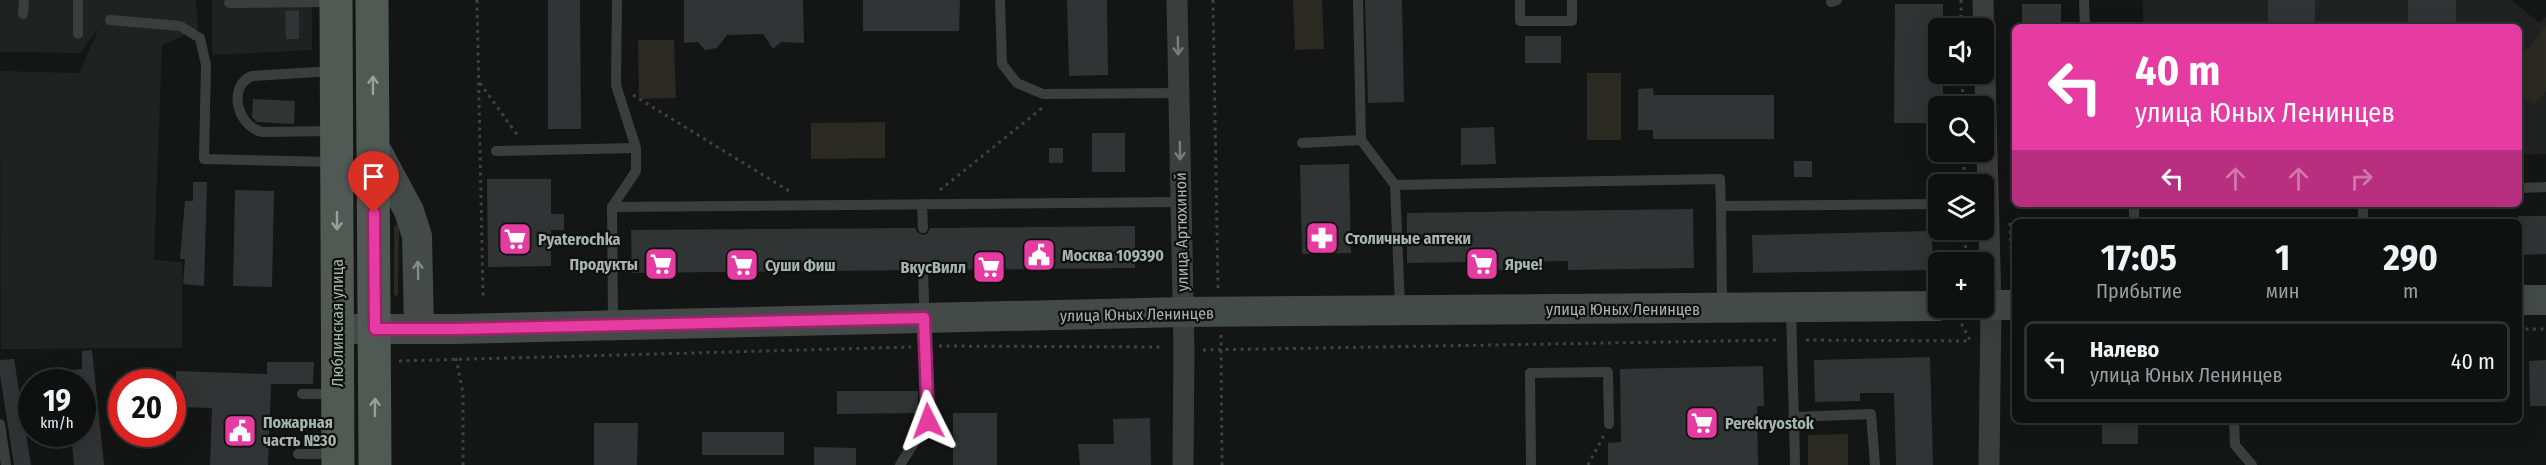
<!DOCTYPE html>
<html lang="ru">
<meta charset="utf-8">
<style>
body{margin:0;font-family:"Fira Sans Condensed",sans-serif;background:#181919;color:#f1f3f6;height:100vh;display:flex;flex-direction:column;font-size:22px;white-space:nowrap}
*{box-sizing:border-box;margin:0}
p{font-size:20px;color:#9b9d9f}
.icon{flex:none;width:33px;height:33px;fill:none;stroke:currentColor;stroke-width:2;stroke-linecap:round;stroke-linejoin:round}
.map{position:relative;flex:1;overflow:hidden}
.sheet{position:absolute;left:2012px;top:219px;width:510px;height:204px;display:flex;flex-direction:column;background:#0f1010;border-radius:9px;box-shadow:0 6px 24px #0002,0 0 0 2px #2f3030}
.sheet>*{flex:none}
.hud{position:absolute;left:2012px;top:24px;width:510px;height:183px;border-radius:9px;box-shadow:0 6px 24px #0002,0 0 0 2px #2f3030;background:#e63ba1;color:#fff;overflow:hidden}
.buttons{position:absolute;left:1928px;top:18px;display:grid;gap:12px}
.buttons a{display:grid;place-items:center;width:66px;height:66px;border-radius:9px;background:#0f1010;box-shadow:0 6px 24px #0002,0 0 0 2px #2f3030;font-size:30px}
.speed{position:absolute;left:18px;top:369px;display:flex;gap:12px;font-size:30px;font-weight:700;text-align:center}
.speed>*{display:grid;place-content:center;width:78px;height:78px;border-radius:50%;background:#0f1010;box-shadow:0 6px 24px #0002,0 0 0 2px #2f3030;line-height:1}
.speed small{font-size:15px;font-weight:400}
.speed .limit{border:9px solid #d22;background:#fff;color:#111}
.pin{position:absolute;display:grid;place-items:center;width:51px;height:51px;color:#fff;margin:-62px -26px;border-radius:50% 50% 50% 0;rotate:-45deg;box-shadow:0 0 6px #0007}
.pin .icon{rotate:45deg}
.me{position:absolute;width:66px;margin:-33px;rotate:357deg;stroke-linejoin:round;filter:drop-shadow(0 0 4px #0008)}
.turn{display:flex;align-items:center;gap:21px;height:126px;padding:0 24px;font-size:27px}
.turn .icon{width:78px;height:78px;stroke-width:2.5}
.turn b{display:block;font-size:42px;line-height:51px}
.lanes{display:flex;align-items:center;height:57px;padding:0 24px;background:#0003;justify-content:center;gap:30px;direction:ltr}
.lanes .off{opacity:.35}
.eta{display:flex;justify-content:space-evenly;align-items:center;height:102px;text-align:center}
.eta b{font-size:36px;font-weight:700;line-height:42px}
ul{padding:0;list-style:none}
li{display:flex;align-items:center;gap:18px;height:81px;margin:0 12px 9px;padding:0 12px;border:3px solid #2f3030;border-radius:9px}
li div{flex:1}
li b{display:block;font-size:22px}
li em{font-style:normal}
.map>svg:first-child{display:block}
.built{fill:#202222}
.green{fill:#2a2922}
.building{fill:#313434}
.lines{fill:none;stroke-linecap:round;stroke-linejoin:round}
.path{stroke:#3d4340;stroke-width:3;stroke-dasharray:3 4.5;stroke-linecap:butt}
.lane{stroke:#3a3f3d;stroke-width:10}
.street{stroke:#3a3f3d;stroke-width:21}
.secondary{stroke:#434a47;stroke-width:30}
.primary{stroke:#515955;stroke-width:33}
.oneway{stroke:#75807b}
.oneway2{stroke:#95a39b}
.oneway3{stroke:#839089}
.route-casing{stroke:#962669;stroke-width:15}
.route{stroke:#e63ba1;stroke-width:10}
.labels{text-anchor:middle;stroke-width:4.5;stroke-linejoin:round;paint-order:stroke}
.street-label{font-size:16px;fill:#a6b5ad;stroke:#0f1010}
.poi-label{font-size:16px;font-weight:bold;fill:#a6b5ad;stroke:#0f1010;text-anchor:start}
</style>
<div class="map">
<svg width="2546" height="465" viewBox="0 0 2546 465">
<rect width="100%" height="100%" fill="#141515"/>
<!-- built -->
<path class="built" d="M 0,0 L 196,0 L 198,29 L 162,45 L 154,260 L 182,262 L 182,348 L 1,349 L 0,71 L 79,73 L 99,28 L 80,53 L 0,52 Z
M 212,0 L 312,0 L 312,50 L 212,55 Z
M 2143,0 L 2512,0 L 2539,23 L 2546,16 L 2546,154 L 2519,155 L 2518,27 L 2143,27 Z"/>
<!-- green -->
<path class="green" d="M 1293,0 L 1322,0 L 1324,49 L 1295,50 Z
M 2546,26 L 2546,91 L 2533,106 L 2519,94 L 2519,58 Z
M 638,40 L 674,40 L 676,98 L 639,99 Z
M 1587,73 L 1621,73 L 1621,140 L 1587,140 Z
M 885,122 L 885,158 L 811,159 L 811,123 Z
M 397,224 L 399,226 L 398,294 L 396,297 L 394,294 L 394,226 Z
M 1848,434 L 1848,465 L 1808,465 L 1808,435 Z"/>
<!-- building -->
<path class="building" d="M 548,0 L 580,0 L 581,129 L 548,129 Z
M 684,0 L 803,0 L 804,43 L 781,42 L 773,49 L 763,34 L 727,35 L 717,48 L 705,50 L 698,42 L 684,43 Z
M 863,0 L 960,0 L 959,31 L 863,31 Z
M 1067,0 L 1107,0 L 1108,75 L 1069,76 Z
M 1365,0 L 1402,0 L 1404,102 L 1368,103 Z
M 2268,0 L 2315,0 L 2315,27 L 2268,27 Z
M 2408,0 L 2456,0 L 2456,27 L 2408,27 Z
M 1895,4 L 1943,4 L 1943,28 L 1938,28 L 1938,74 L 1943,74 L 1943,106 L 1938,106 L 1938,123 L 1894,123 Z
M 2022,4 L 2061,4 L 2061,27 L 2022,27 Z
M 299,10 L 299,39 L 286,39 L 285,11 Z
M 1525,36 L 1561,36 L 1561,63 L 1525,63 Z
M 1653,88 L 1654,95 L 1774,95 L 1774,139 L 1653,139 L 1653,130 L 1638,130 L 1638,89 Z
M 253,99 L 295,101 L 294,124 L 257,122 L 252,117 Z
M 1494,127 L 1496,164 L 1461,165 L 1461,128 Z
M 1092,133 L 1125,133 L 1125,172 L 1092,172 Z
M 1049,148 L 1063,148 L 1063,163 L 1049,163 Z
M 1794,161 L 1812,161 L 1812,177 L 1794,177 Z
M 1349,164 L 1351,253 L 1302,254 L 1300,165 Z
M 487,179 L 551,179 L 551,214 L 564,214 L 564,230 L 551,230 L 551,266 L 488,267 Z
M 193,182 L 207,182 L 204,286 L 183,284 L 185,259 L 180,259 L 185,201 L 193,201 Z
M 235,190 L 274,191 L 272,287 L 233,286 Z
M 1693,209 L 1694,268 L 1568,270 L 1568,261 L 1503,262 L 1503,270 L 1470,270 L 1470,262 L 1407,263 L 1407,213 Z
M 2518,216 L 2546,216 L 2546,254 L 2518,255 Z
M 1135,226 L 1135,268 L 930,270 L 929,266 L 923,263 L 919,264 L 916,270 L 632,273 L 631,230 L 915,228 L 917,232 L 923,235 L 927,234 L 930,228 Z
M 1932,231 L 1933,270 L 1753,273 L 1752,235 Z
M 92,350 L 104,465 L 74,465 L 71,434 L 82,434 L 82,382 L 43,382 L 42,373 L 82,369 L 82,351 Z
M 1930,357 L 1933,465 L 1896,465 L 1894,393 L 1860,393 L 1860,401 L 1815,402 L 1814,360 Z
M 14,359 L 31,465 L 14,465 L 0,375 L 0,360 Z
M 2546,360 L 2546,406 L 2530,406 L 2529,361 Z
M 267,362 L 314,362 L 313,384 L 271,384 L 268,465 L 210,465 L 212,408 L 175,407 L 176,371 L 267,374 Z
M 1763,366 L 1764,406 L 1757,406 L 1758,465 L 1608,465 L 1608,443 L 1621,442 L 1620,369 Z
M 837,391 L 918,391 L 918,413 L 837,414 Z
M 953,413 L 997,413 L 997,465 L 953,465 Z
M 1150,418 L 1151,465 L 1080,465 L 1078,444 L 1114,444 L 1113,419 Z
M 2102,420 L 2138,420 L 2138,444 L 2102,444 Z
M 594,423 L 638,423 L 637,465 L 594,465 Z
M 702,432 L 784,432 L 784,455 L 702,455 Z
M 814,447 L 856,448 L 856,465 L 814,465 Z"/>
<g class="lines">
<!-- path -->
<path class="path" d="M 477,0 L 483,296
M 1213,0 L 1218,289
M 1961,0 L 1961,28
M 1962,74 L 1963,106
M 480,83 L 518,136
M 633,95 L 789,191
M 1964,152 L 1964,184
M 940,190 L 1042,108
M 2010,223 L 2012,283
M 1965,230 L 1966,262
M 1958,317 L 1970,340
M 2518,329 L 2546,329
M 1221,335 L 1222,465
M 1806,340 L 1971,341
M 939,346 L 1163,347
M 1203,350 L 1779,340
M 456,358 L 463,393 L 463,465
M 399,361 L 911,347
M 1588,465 L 1604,435"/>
<!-- lane -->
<path class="lane" d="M 1000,0 L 1002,64 L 1017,83 L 1043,94 L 1179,93
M 1358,0 L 1361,140 L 1395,185
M 1520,0 L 1520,21 L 1572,21 L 1572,0
M 2084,0 L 2085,27
M 1831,2 L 1837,0
M 229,3 L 333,2
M 23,14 L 24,0
M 110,20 L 180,26 L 200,38 L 206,65 L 204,159 L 333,162
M 78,34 L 78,0
M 333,71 L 252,76 C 227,86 237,126 262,132 L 333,131
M 1302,143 L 1361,140
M 496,151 L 636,148
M 2518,188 L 2546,187
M 922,204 L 923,228
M 2134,204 L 2134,222
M 2363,204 L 2363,222
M 612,207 L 1181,202
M 1400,307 L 1395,185 L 1720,179 L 1721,206
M 1722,307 L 1721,206 L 1938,204
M 1791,310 L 1794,423
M 613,322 L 612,207 L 636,171 L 636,148 L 616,85 L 617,0
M 302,394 L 335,394
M 2234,420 L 2235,445 L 2252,465
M 0,424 L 6,465
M 298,454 L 335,454
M 900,465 L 928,421 L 923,270
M 1531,465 L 1530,373 L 1608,372 L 1609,424
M 1795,465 L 1794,417 L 1871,414 L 1875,465"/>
<!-- street -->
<path class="street" d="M 1177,0 L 1184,350 L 1183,465
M 1983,0 L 1991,305 L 1989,465"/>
<!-- secondary -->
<path class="secondary" d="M 373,144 L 409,211 L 417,236 L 419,329
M 2518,300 L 2546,300
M 1983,305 L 2014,305
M 337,329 L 455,329 L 1183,312 L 1938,306"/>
<!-- primary -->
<path class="primary" d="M 336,0 L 338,465
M 372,0 L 375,465"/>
</g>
<!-- one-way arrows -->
<defs><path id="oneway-shaft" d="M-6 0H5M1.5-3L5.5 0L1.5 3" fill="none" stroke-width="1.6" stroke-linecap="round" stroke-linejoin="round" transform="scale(1.5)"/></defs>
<g class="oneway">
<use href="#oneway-shaft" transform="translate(1178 46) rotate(89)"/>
<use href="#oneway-shaft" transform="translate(1180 151) rotate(89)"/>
</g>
<g class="oneway2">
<use href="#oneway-shaft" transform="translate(373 85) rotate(-90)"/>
<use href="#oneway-shaft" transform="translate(337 221) rotate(90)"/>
<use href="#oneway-shaft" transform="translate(375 407) rotate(-89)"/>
</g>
<use class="oneway3" href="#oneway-shaft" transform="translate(418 270) rotate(-91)"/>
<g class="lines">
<!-- route casing -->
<g class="route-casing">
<path id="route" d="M 374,213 L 375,329 L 455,329 L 924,318 L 928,421"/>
</g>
<!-- route -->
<use href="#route" class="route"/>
</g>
<!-- icons -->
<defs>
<g id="pharmacy-square" transform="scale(1.725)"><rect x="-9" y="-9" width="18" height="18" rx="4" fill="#e63ba1" stroke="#0f1010"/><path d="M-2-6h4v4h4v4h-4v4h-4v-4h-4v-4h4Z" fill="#fff"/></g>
<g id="supermarket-square" transform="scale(1.725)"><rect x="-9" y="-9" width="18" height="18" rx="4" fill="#e63ba1" stroke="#0f1010"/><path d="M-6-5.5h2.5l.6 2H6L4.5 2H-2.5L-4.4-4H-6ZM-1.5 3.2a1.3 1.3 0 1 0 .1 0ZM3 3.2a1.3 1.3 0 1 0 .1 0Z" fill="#fff"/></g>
<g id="civic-square" transform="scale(1.725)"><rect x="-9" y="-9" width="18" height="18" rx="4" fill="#e63ba1" stroke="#0f1010"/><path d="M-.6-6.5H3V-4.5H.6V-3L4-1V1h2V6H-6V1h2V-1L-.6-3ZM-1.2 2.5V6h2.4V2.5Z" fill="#fff"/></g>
</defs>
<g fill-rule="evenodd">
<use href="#pharmacy-square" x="1322" y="238"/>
<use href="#supermarket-square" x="515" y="239"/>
<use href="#civic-square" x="1039" y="255"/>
<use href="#supermarket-square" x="661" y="264"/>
<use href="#supermarket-square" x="1482" y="264"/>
<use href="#supermarket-square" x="742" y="265"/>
<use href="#supermarket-square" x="989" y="267"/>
<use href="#supermarket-square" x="1702" y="423"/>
<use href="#civic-square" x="240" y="431"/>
</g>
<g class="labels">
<!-- street labels -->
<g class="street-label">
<text transform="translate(1181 232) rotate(-91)" y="6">улица Артюхиной</text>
<text x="1623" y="315">улица Юных Ленинцев</text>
<text transform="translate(1137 314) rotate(-1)" y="6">улица Юных Ленинцев</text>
<text transform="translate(337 323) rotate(-90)" y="6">Люблинская улица</text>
</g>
<!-- poi labels -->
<g class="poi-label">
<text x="1345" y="244">Столичные аптеки</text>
<text x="538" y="245">Pyaterochka</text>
<text x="1062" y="261">Москва 109390</text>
<text x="638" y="270" text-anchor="end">Продукты</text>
<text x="1505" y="270">Ярче!</text>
<text x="765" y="271">Суши Фиш</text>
<text x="966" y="273" text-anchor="end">ВкусВилл</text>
<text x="263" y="428">Пожарная<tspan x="263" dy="18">часть №30</tspan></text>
<text x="1725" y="429">Perekryostok</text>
</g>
</g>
</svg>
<div class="buttons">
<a><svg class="icon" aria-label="sound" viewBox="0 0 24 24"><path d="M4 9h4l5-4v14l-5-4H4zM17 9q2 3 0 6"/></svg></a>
<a><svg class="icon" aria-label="search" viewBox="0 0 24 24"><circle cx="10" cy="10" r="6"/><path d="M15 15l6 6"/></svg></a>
<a><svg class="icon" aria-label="layers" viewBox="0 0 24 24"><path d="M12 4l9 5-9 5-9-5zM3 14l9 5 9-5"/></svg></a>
<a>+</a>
</div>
<div class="speed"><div>19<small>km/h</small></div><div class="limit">20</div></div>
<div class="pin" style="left:374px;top:213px;background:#d93025"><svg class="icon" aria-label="arrive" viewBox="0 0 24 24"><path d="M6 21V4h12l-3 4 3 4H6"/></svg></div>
<svg class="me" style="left:928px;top:421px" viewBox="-20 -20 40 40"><path d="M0-17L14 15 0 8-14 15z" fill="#e63ba1" stroke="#fff" stroke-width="4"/></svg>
<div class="hud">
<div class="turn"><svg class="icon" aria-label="left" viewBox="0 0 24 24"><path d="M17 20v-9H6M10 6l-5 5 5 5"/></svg><div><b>40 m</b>улица Юных Ленинцев</div></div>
<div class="lanes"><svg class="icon" aria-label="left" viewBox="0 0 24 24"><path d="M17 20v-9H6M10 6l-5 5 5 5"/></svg><svg class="icon off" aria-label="ahead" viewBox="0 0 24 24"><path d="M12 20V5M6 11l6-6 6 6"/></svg><svg class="icon off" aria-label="ahead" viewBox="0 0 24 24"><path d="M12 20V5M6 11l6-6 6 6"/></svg><svg class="icon off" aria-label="right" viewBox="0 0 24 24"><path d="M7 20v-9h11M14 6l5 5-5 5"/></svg></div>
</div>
<section class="sheet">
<div class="eta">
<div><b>17:05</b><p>Прибытие</p></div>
<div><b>1</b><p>мин</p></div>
<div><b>290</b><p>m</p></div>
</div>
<ul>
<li><svg class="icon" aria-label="left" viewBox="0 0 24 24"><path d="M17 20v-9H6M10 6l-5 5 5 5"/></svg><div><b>Налево</b><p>улица Юных Ленинцев</p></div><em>40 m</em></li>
</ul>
</section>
</div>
